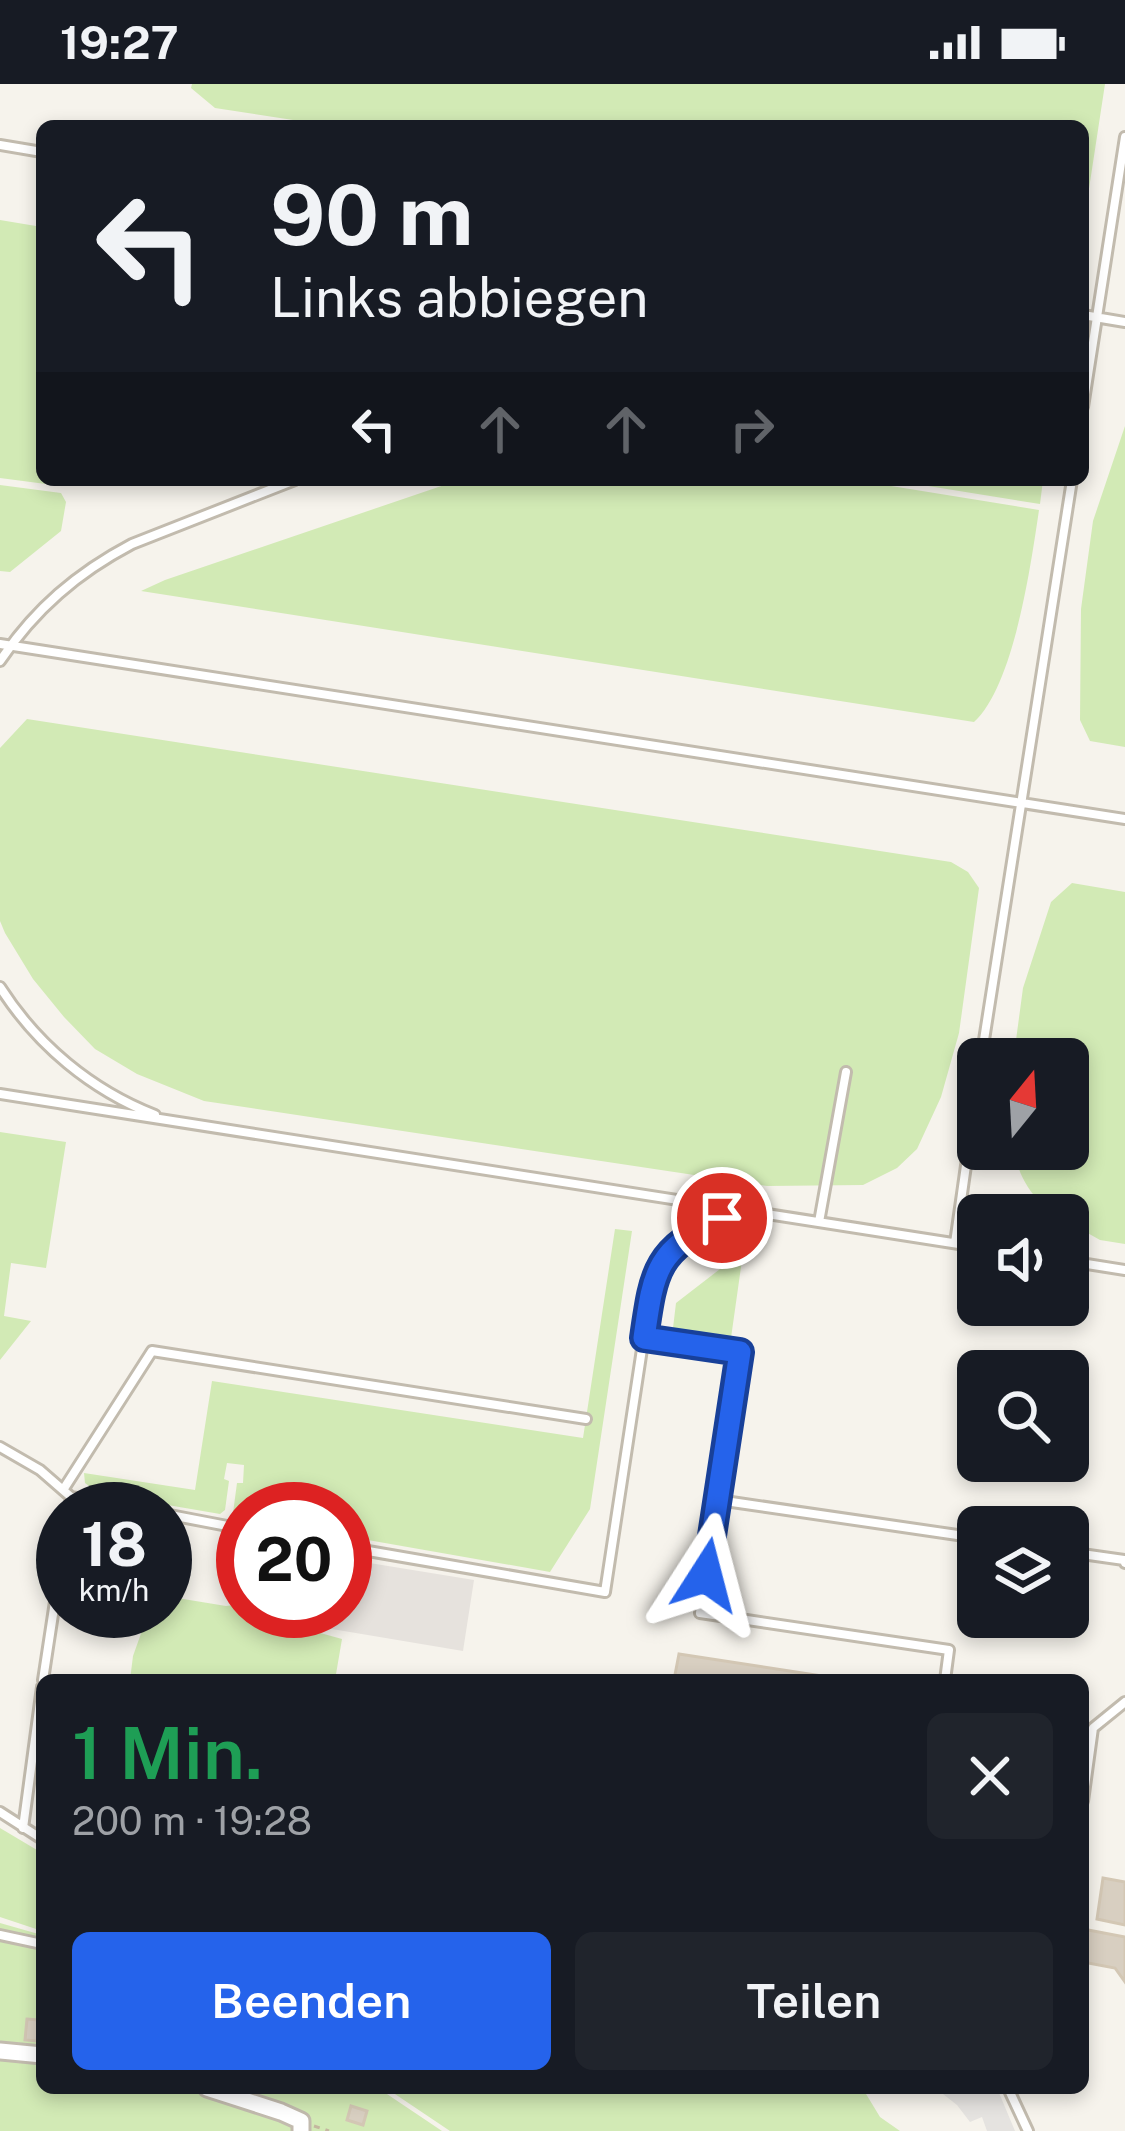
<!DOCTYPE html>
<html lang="de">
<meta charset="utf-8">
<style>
body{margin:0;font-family:"Public Sans",sans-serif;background:#20242c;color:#f1f3f6;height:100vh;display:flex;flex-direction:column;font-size:45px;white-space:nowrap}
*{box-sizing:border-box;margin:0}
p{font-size:39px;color:#9ea1a6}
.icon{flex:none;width:66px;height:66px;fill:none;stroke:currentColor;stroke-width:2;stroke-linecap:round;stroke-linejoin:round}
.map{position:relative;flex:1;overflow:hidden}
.details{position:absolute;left:36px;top:1590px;width:1053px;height:420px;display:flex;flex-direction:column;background:#171b24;border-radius:18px;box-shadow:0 6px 18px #0003}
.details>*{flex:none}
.guide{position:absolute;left:36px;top:36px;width:1053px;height:366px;border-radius:18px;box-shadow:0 6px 18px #0003;background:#171b24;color:#f1f3f6;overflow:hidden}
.needle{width:78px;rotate:18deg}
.buttons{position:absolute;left:957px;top:954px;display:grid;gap:24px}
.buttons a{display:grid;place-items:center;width:132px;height:132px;border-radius:18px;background:#171b24;box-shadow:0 6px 18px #0003;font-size:60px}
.speed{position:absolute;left:36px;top:1398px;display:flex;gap:24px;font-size:60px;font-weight:700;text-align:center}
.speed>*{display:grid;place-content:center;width:156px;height:156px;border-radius:50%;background:#171b24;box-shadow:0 6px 18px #0003;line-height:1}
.speed small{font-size:30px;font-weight:400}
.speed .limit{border:18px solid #d22;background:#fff;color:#111}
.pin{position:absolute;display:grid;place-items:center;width:102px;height:102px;color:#fff;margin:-51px;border:6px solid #fff;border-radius:50%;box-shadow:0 3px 12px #0007}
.me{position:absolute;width:132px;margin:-66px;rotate:9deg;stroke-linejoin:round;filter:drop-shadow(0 0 9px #0008)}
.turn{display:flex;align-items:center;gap:42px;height:252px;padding:0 36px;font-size:54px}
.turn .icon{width:156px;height:156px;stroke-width:2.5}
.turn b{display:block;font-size:84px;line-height:102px}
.lanes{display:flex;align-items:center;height:114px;padding:0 36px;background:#0003;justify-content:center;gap:60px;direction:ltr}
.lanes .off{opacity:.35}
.round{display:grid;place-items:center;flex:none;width:126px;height:126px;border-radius:18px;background:#20242c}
.head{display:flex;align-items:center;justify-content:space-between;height:204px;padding:0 36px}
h1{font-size:72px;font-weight:600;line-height:90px;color:#1e9e55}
.primary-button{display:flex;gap:24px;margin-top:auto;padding:24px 36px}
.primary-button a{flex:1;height:138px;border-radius:18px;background:#2563eb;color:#fff;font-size:48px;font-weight:600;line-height:138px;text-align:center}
.primary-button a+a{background:#20242c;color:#f1f3f6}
.status{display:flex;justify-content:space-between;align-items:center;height:84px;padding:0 60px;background:#171b24;direction:ltr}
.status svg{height:33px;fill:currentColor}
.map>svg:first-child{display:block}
.industrial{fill:#e6e2dd}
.green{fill:#d2eab5}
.parking{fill:#e5e3e0}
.building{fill:#d8cfc1;stroke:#d3c7b4;stroke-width:3}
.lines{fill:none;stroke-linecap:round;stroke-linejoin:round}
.lane-casing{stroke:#c2bbae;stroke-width:14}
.street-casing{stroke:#c2bbae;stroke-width:21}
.path{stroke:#c4b79f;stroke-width:3;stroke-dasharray:6 6;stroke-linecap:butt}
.lane{stroke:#fff;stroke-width:8}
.street{stroke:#fff;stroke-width:15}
.route-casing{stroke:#184099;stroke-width:30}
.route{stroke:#2563eb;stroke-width:21}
</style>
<div class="status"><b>19:27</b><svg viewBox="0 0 49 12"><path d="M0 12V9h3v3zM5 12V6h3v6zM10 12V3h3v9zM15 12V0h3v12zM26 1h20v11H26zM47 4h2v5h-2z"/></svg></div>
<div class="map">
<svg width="1125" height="2047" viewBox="0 0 1125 2047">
<rect width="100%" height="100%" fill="#f6f3ec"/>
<!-- industrial -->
<path class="industrial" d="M 345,1475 L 474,1496 L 463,1567 L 320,1543 L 323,1527 L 345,1527 Z"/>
<!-- green -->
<path class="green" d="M 192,0 L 1105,0 L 1083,144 L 1083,42 L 332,42 L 215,24 L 191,4 Z
M 0,136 L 42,143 L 42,396 L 68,396 L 67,400 L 61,402 L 0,394 Z
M 1125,342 L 1125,663 L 1090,657 L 1080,636 L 1081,525 L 1093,437 Z
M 459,396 L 854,396 L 1039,426 C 1031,480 1014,602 974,638 L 141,507 L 165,496 Z
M 891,396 L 1043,396 L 1040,420 Z
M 0,401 L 61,409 L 66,418 L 61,447 L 10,488 L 0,487 Z
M 27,635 L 951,778 L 968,788 L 979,804 L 959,949 L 941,1013 L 917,1065 L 897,1084 L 863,1101 L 767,1102 L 204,1017 L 137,990 L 95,965 L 64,933 L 33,895 L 5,849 L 0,837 L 0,664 Z
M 1072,799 L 1125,808 L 1125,1160 L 1100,1156 L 1068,1138 L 1068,1131 C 1040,1131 1015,1090 1015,1065 L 1068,1065 L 1068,975 L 1014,975 L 1014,971 L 1023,904 L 1051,818 Z
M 0,1048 L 66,1058 L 46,1184 L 11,1179 L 4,1232 L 31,1237 L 0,1276 Z
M 615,1145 L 632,1147 L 590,1425 L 550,1488 L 345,1452 L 345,1425 L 243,1425 L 243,1435 L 237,1434 L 233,1429 L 237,1399 L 243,1399 L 244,1381 L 227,1379 L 224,1395 L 229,1397 L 225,1426 L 220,1430 L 98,1409 L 85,1399 L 84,1389 L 195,1406 L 212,1297 L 583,1354 Z
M 733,1175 L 742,1176 L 731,1254 L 673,1244 L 676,1219 Z
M 165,1512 L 226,1522 L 242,1520 L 243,1517 L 243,1527 L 317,1527 L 313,1547 L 342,1555 L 335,1596 L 130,1596 L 133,1572 L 149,1527 L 165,1527 Z
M 0,1744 L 42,1769 L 42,1847 L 0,1833 Z
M 0,1839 L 42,1851 L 42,2004 L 378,2004 L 442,2047 L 0,2047 Z
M 386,2004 L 856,2004 L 863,2005 L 880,2033 L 900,2047 L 450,2047 Z"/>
<!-- parking -->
<path class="parking" d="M 916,2004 L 997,2004 L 1015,2047 L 987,2047 L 982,2033 L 970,2038 L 957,2021 L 943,2010 Z"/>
<!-- building -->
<path class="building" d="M 679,1570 L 848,1596 L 674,1596 Z
M 1103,1794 L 1125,1798 L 1125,1841 L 1097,1835 Z
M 1083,1845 L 1125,1853 L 1125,1898 L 1115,1884 L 1083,1878 Z
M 27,1935 L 39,1936 L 37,1957 L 25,1956 Z
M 351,2022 L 367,2027 L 363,2041 L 347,2036 Z"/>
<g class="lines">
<!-- lane casing -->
<g class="lane-casing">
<path id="lane" d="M 0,61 L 42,68
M 1083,231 L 1125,238
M 1083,323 L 1125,53
M 0,560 L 1125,735
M 0,577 C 35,525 77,489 132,460 L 295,396
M 0,903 C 37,961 91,1006 155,1031
M 981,975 L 1072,396
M 0,1010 L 978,1163
M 819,1138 L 846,988
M 955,1159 L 978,997
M 1068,1177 L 1125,1186
M 644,1254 L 740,1268 L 718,1416
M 0,1363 L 40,1386 L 71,1413
M 63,1406 L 152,1267 L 586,1335
M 69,1425 L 71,1413 L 136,1425
M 165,1430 L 243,1445
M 345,1463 L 605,1508 L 651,1206 C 664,1160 700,1138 746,1129
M 1068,1468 L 1124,1476 L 1125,1479
M 43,1596 L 63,1465
M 945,1596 L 949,1566 L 700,1529 L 718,1416 L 978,1454
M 1083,1717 L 1093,1644 L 1125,1618
M 0,1728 L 42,1755
M 23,1744 L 42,1603
M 0,1851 L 42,1860
M 1008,2004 L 1028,2047"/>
</g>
<!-- street casing -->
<g class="street-casing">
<path id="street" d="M 0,1967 L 42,1971
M 207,2004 L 281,2028 L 301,2037 L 301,2047"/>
</g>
<!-- path -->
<path class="path" d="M 314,2042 L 329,2047"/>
<!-- lane -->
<use href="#lane" class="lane"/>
<!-- street -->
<use href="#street" class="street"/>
</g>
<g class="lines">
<!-- route casing -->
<g class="route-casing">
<path id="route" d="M 706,1491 L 740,1268 L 644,1254 C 654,1184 656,1167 722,1134"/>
</g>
<!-- route -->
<use href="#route" class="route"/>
</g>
</svg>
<div class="buttons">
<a><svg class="needle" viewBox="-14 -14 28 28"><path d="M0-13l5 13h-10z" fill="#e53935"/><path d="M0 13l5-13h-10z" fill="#9ea1a6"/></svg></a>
<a><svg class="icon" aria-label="sound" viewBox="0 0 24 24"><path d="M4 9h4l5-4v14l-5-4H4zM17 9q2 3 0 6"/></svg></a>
<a><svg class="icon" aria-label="search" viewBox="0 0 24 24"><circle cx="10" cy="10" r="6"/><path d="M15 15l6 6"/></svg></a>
<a><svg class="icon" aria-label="layers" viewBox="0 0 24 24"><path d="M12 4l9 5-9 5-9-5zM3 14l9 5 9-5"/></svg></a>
</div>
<div class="speed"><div>18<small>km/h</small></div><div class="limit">20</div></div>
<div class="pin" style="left:722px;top:1134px;background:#d93025"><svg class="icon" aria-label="arrive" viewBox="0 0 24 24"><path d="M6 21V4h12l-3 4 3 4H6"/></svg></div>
<svg class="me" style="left:706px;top:1491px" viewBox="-20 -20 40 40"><path d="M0-17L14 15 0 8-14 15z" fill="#2563eb" stroke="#fff" stroke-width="4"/></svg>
<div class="guide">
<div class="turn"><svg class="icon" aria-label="left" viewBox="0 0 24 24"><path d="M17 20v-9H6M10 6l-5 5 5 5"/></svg><div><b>90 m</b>Links abbiegen</div></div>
<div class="lanes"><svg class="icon" aria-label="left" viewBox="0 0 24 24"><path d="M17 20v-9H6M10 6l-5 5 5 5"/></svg><svg class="icon off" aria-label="ahead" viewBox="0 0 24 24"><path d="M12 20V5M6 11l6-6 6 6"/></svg><svg class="icon off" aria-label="ahead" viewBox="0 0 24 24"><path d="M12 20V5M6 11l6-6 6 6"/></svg><svg class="icon off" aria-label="right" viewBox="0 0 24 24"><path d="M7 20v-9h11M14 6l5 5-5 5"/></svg></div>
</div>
<section class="details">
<div class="head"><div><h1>1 Min.</h1><p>200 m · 19:28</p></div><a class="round"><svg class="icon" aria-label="close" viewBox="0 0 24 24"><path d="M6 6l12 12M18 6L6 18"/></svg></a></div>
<div class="primary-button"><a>Beenden</a><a>Teilen</a></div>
</section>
</div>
